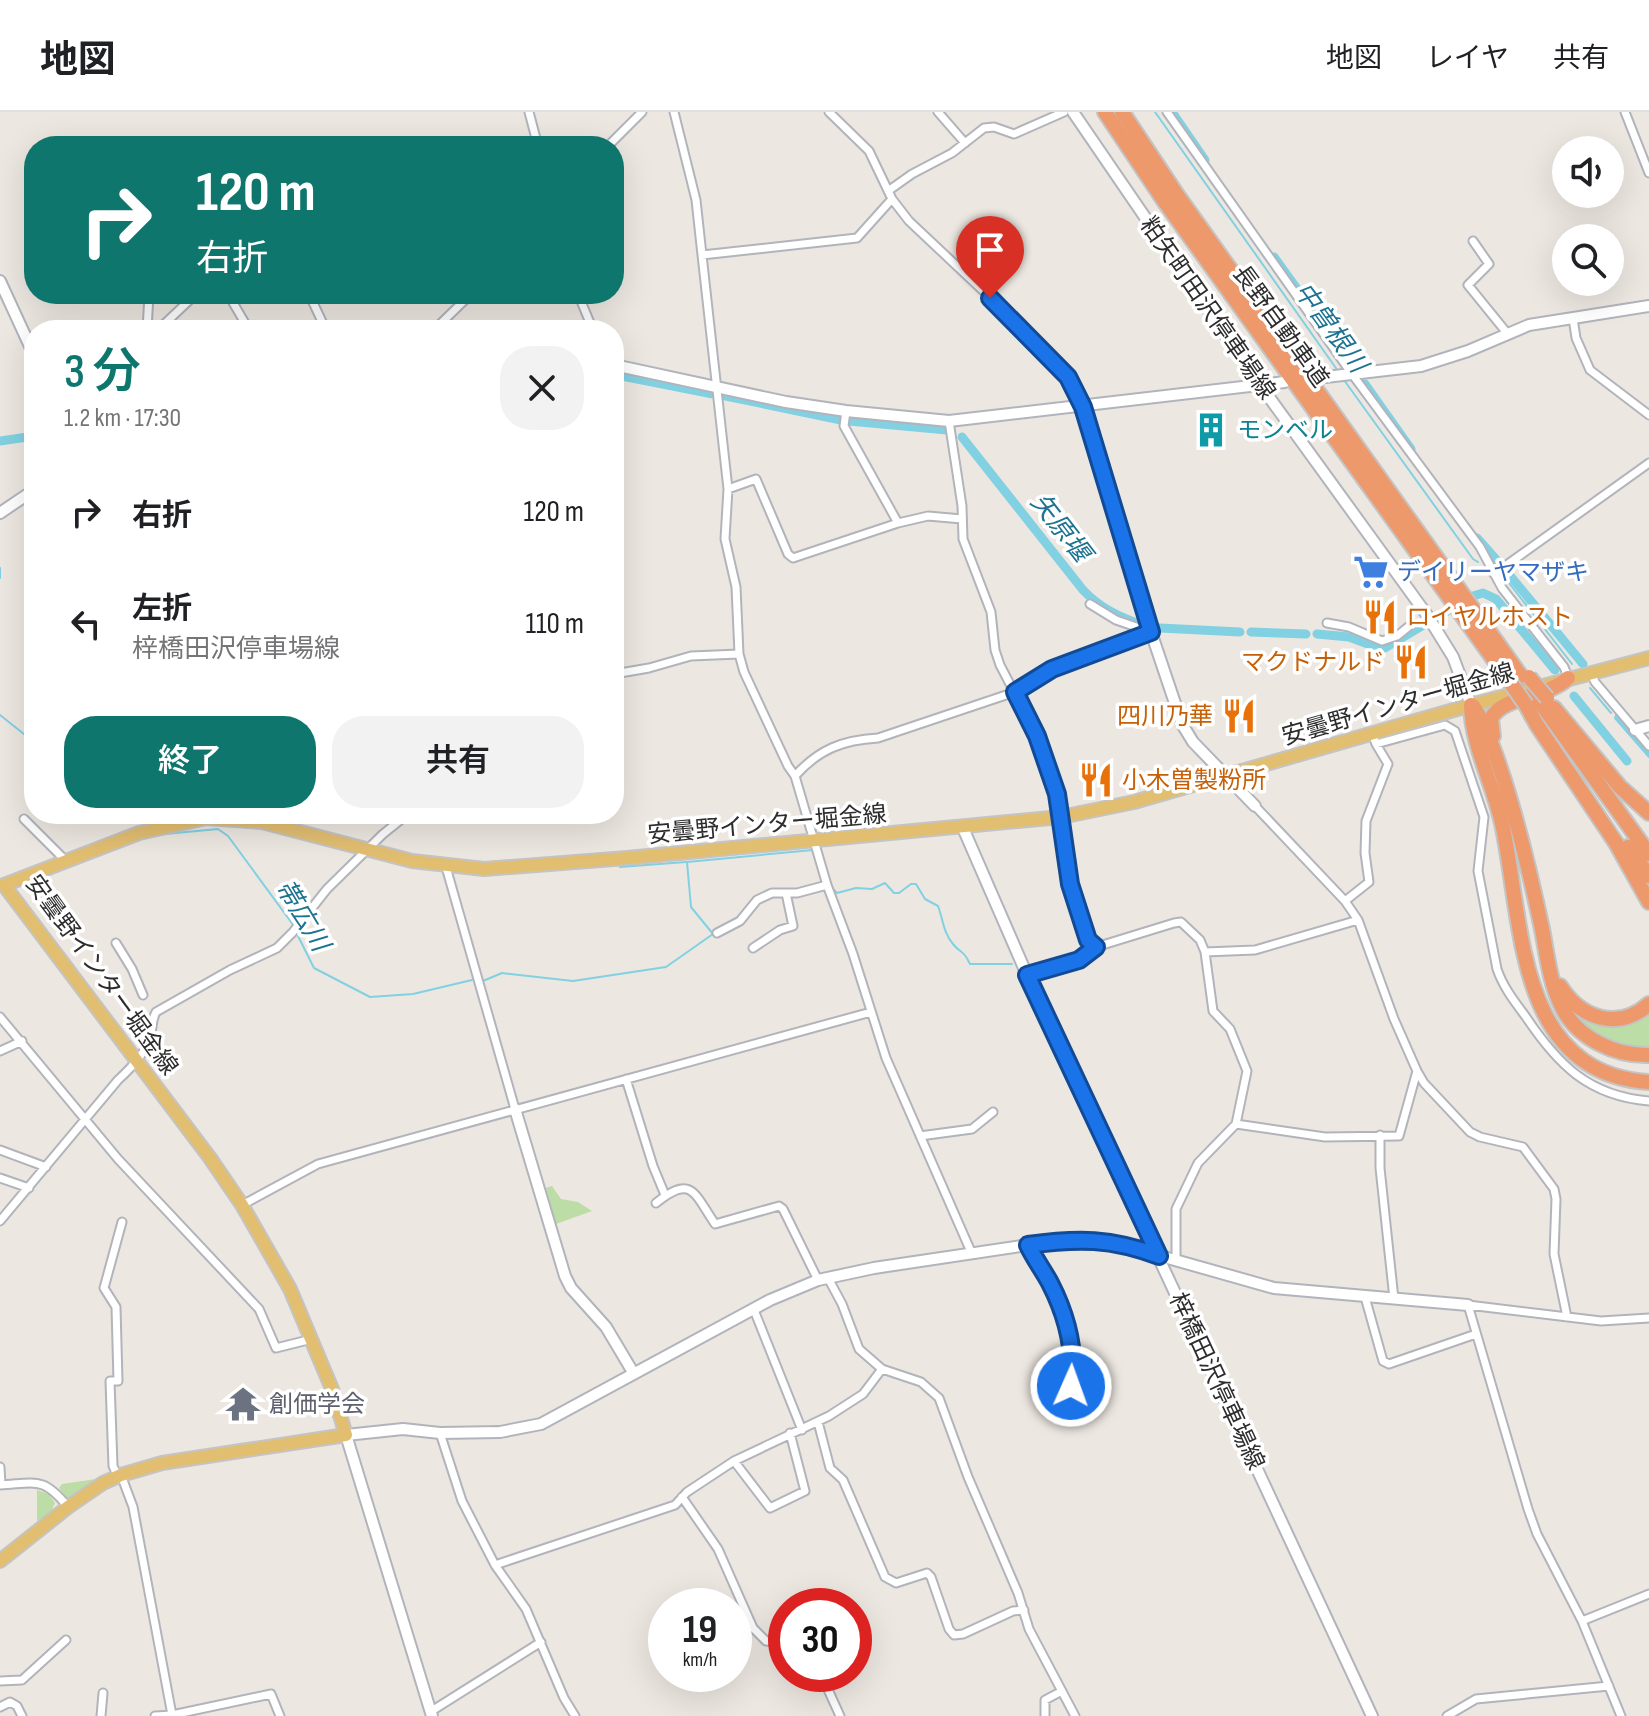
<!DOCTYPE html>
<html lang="ja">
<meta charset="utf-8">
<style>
body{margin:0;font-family:"Sofia Sans Condensed","Noto Sans JP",sans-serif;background:#f2f2f2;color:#202124;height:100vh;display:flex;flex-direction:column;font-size:30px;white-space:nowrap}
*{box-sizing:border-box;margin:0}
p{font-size:26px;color:#757577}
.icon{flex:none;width:44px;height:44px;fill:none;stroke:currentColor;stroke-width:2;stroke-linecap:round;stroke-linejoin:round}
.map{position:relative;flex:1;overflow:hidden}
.side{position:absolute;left:24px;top:208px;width:600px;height:504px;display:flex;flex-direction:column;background:#fff;border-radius:32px;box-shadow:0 8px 32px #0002}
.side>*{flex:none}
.banner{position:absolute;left:24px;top:24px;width:600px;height:168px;border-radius:32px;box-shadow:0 8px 32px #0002;background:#0f766e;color:#fff;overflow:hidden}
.tools{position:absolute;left:1552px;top:24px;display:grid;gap:16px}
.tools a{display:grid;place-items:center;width:72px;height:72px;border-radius:50%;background:#fff;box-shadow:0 8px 32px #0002;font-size:40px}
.speed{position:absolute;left:648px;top:1476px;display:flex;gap:16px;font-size:40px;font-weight:700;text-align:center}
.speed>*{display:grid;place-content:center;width:104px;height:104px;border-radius:50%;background:#fff;box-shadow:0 8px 32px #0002;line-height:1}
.speed small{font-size:20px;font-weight:400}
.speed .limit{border:12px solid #d22;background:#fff;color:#111}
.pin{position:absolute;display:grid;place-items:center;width:68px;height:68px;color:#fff;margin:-82px -34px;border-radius:50% 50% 50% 0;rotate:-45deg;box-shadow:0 0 8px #0007}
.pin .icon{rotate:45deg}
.me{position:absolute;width:88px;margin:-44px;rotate:2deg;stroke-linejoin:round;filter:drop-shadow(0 0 6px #0008)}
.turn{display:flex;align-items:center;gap:28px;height:168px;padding:0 40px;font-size:36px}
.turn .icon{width:104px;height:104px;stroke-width:2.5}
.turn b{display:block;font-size:56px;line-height:68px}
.round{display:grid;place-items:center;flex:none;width:84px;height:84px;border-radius:32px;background:#f2f2f2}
.overview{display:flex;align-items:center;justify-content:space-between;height:136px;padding:0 40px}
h1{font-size:48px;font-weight:600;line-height:60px;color:#0f766e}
.cta{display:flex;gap:16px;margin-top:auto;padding:16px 40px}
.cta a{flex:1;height:92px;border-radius:32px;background:#0f766e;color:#fff;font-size:32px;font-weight:600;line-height:92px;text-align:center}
.cta a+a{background:#f2f2f2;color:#202124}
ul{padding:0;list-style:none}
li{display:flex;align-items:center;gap:24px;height:112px;padding:0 40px}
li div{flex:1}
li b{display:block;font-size:30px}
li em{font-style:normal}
header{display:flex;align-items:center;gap:48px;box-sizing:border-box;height:112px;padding:0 40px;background:#fff;border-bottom:2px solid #e0e0e0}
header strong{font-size:38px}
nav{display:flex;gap:44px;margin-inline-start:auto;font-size:28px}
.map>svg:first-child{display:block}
.green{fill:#bcdda5}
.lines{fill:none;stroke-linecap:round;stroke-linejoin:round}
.stream{stroke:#81d1e2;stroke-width:2}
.canal{stroke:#81d1e2;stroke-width:9}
.street-casing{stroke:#b2b4bc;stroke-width:11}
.secondary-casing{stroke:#b2b4bc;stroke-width:14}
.primary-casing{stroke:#c4c4c4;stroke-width:16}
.highway-casing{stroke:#c4c4c4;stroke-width:18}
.street{stroke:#fff;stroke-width:7}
.secondary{stroke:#fff;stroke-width:10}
.primary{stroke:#e2be71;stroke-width:12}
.highway{stroke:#ed996c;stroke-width:14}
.highway-bridge-casing{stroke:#c4c4c4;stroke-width:18;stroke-linecap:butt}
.highway-bridge{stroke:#ed996c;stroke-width:14}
.route-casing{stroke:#114b97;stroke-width:20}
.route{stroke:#1a73e8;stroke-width:14}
.labels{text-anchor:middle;stroke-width:7;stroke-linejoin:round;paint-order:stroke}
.street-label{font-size:24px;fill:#2d2d2d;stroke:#fff}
.culture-label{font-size:24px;fill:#0d838f;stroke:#fff;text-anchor:start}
.shop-label{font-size:24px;fill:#366cbe;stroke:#fff;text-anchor:start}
.food-label{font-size:24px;fill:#c56008;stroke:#fff;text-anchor:start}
.worship-label{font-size:24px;fill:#5b616d;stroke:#fff;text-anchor:start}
.water-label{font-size:26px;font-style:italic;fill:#1d7391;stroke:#fff}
</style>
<header>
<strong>地図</strong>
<nav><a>地図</a><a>レイヤ</a><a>共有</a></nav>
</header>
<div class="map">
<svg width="1649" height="1604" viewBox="0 0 1649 1604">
<rect width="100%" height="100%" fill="#ede7e1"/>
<!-- green -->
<path class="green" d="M 1649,898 L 1649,939 L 1611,932 L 1575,908 L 1580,904 Z
M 552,1074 L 561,1087 L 578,1090 L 592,1099 L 556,1112 L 546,1076 Z
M 96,1367 L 68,1387 L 59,1376 L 62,1372 Z
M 37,1378 L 49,1382 L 55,1391 L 51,1400 L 37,1409 Z"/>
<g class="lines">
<!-- stream -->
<path class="stream" d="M 1155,0 L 1338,259
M 1344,268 L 1473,447 L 1478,450
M 0,456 L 0,466
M 1506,467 L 1572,552
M 1590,576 L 1611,601
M 0,603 L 34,630
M 1615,606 L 1649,645
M 124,702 L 148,714
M 165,722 L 218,717 L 228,724 L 294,814
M 620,755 L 686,750
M 832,776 L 837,781 L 856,776 L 872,777 L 885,771 L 894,781 L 899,781 L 911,772 L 916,772 L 925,787 L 938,794 C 943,807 943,820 953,832 C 961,842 963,837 970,852 L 1012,852
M 296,820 L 314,856 L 370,885 L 413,882 L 472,868
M 483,869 L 502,861 L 573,869 L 666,855 L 713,822 L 691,795 L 687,750 L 813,738"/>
<!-- canal -->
<path class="canal" d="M 1172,0 L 1205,48
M 1274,145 L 1354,256
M 614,263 L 615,263
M 622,264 L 713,282
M 1365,272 L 1411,337
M 721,283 L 841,308
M 849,309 L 947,318
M 962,325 L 1083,478 C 1100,496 1119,505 1142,513
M 0,329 L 34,324
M 1477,426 L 1501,453
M 1507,460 L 1583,552
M 1473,484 L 1483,481 L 1496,487 L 1555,558
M 1446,500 L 1447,498
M 1160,516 L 1240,520
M 1251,520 L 1306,522
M 1317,522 L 1349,525 L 1376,535 L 1385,536 L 1422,514
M 1574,584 L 1627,649
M 1619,605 L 1649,639"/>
<!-- street casing -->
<g class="street-casing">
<path id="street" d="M 529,0 L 538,34
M 674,0 L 696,88 L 702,143 L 728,377 L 725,427 L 736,475 L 739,542 L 744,560 L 788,654 L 795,664 L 827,773 L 853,842 L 886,946 L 972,1142
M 829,0 L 869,39 L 892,87 L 909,109 L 1011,205 L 1068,265 L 1083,295
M 938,0 L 965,31
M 1167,0 L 1352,262 L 1480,435 L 1502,476 L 1564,555 L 1568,565
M 1625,0 L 1649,61
M 608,34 L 642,0
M 888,79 L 912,62 L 952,41 L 984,16 L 994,15 L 1014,22 L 1064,0
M 1473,129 L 1489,152 L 1468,173 L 1507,221
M 702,143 L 857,126 L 892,87
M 228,182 L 249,218
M 309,182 L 326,218
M 578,182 L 593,218
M 1573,206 L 1576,226 L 1590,258 L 1649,303
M 147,218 L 149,182
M 158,218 L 196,182
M 434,218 L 471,182
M 846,299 L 844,314 L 898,411
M 949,309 L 962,394 L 963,427 L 991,500 L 995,538 L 1000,553 L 1037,624 L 1057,682 L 1070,772 L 1088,828 L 1096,835
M 728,377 L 756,367 L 788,442 L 793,446 L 898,411 L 928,404 L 962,407
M 1494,462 L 1649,351
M 1090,492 L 1116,508 L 1148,519
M 1327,511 L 1349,515 L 1382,529 L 1397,524 L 1413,511
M 1591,561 L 1595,570 L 1649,634
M 614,562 L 649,556 L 691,544 L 739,542
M 1372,621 L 1376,632 L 1445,613 L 1455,619 L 1484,705 L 1478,759 L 1497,857 C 1503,875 1515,890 1526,905 C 1558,953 1589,984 1649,989
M 795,664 C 819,637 843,628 878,626 L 1015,580 L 1052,557 L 1151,520
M 1255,694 L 1345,789 L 1358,808 L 1394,907 L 1417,959 L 1424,971 L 1470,1020 L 1480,1025 L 1523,1035 L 1554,1077 L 1556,1087 L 1554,1142 L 1567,1205
M 24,707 L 65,748
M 289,717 L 293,702
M 446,755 L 515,997
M 1345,789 L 1369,770 L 1365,741 L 1366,709 L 1388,652 L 1376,632
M 717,821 L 740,809 L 757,788 L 772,781 L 797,781 L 827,773
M 116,831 L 132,857 L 143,883
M 753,836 L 780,818 L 793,814 L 786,781
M 1205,840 L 1255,838 L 1358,808
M 1027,863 L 1079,848 L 1096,835 L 1174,811 L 1181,810 L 1200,828 L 1205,840 L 1213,899 L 1230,917 L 1247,959 L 1236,1012 L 1198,1051 L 1176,1097 L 1176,1149
M 0,905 L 118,1047 L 259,1197 L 276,1236 L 312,1227
M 0,939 L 22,929
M 626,967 L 653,1054 L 665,1083
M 1236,1012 L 1325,1025 L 1399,1024 L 1417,959
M 1380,1023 L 1380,1056 L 1394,1187
M 920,1024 L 972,1017 L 993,1000
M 0,1038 L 46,1055
M 0,1066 L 29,1076
M 656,1091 C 692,1062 694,1081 715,1112 L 779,1094 L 783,1097 L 818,1168
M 242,1093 L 318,1052 L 871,900
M 0,1109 L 118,968 C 130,957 145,942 150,926 C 153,916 151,909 156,900 L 230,858 L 277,836 L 293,820 L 327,777 L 383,722 L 408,702
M 1028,1133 C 1034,1147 1043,1158 1050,1171 C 1070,1211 1076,1243 1069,1287
M 828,1166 L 842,1192 L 859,1237 L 882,1257 L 921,1270 L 939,1286 L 968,1365 L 1018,1481 L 1029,1517 L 1075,1604
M 1365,1185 L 1383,1249 L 1389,1252 L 1476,1222
M 754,1198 L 802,1318
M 818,1310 L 830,1356 L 843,1368 L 885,1465 L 896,1471 L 927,1461 L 931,1465 L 949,1517 L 954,1523 L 963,1522 L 1013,1499 L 1024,1498
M 440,1321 L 462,1389 L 495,1453 L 526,1497 L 564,1586 L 575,1604
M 734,1349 L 770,1396 L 805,1379 L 790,1321
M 0,1355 L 1,1373
M 121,1363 L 133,1395 L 172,1603 L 271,1582 L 280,1604
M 118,1365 L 113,1354 L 110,1269 L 118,1269 L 116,1195 L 104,1176 L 122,1110
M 0,1373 C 36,1371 43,1364 68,1395
M 682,1385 L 718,1437 L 753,1516 L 766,1529 L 786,1531
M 495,1453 L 675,1393 L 687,1380 L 734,1349 L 829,1304 L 863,1282 L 882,1257
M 1582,1509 L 1649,1482
M 821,1562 L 840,1604
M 0,1569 L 22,1568 L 66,1528
M 0,1595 L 10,1590 L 17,1594 L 22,1604
M 430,1600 L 541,1530
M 101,1604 L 103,1581
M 155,1604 L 172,1603
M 1045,1604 L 1045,1588 L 1062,1579
M 1447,1604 L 1476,1587 L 1609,1574
M 1621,1604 L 1582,1509 L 1537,1422 L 1528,1397 L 1468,1193 L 1601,1209 L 1649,1206"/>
</g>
<!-- secondary casing -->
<g class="secondary-casing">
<path id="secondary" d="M 1073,0 L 1253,263 L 1427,503 L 1453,545 L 1471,593
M 0,169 L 34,243
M 614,253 L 786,290 L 846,299 L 949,309 L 1285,270
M 1317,266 L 1421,254 L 1468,239 L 1529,213 L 1649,194
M 1083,295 L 1151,520 L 1182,612 L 1193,630 L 1255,694
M 0,401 L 34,378
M 1635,618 L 1649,614
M 963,716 L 1027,863 L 1372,1604
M 515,997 L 565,1164 L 571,1176 L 606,1215 L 634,1262
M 432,1604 L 346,1323 L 403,1317 L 440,1321 L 500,1320 L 541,1312 L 770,1188 L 818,1168 L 874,1156 L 1068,1127 L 1104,1128 L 1274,1176 L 1468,1193"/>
</g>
<!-- primary casing -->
<g class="primary-casing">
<path id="primary" d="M 0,1449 L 68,1395 L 103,1371 L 121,1363 L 162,1351 L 346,1323 L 332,1277 L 290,1177 L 242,1093 L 210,1046 L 4,773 L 139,721 L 206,706 L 262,710 L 412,749 L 484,757 L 627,746 L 1061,705 L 1134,690 L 1471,593 L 1649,546"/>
</g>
<!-- highway casing -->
<g class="highway-casing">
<path id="highway" d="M 1105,0 L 1165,90 L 1510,570
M 1122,0 L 1177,83 L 1523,567
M 1539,589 L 1649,742
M 1471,593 C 1472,635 1495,675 1503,716 C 1523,813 1517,962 1649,970
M 1526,593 L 1537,613 L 1616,731 L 1649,790
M 1473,594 C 1485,612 1491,631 1498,650 C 1517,705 1530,761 1542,817 C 1547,843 1550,872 1562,895 C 1577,926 1615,944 1649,943
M 1554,596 L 1620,675 L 1649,701
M 1493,624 L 1491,607 C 1501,584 1549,585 1568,566
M 1628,735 L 1649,764
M 1560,874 C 1580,906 1618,920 1649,892"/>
</g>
<!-- street -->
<use href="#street" class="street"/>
<!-- secondary -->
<use href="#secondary" class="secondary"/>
<!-- primary -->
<use href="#primary" class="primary"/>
<!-- highway -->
<use href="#highway" class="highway"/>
<!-- highway-bridge casing -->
<g class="highway-bridge-casing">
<path id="highway-bridge" d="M 1529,565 L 1547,586
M 1510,570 L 1526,593"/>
</g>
<!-- highway-bridge -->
<use href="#highway-bridge" class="highway-bridge"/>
</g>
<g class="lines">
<!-- route casing -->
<g class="route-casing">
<path id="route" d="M 990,186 L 1068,265 L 1083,295 L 1151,520 L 1052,557 L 1015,580 L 1037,624 L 1057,682 L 1070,772 L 1088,828 L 1096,835 L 1079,848 L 1027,863 L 1159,1144 C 1111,1126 1078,1126 1028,1133 C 1034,1146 1043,1158 1050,1171 C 1067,1204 1076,1237 1071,1274"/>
</g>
<!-- route -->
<use href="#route" class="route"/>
</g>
<!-- icons -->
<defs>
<g id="building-bare" transform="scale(2.76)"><path d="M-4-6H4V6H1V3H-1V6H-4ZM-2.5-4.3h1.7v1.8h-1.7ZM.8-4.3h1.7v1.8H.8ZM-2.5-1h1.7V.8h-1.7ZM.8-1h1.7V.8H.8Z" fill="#0f9aa8" stroke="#fff" stroke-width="2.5" paint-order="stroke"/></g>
<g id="supermarket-bare" transform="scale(2.76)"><path d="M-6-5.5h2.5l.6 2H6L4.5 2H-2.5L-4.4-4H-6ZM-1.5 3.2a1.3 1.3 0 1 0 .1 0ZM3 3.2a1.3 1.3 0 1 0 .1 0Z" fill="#3f7fe0" stroke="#fff" stroke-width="2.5" paint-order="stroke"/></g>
<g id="restaurant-bare" transform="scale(2.76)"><path d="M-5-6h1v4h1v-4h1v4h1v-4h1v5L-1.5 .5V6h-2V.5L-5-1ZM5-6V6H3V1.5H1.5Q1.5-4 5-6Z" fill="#e8710a" stroke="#fff" stroke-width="2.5" paint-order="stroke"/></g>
<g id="temple-bare" transform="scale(2.76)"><path d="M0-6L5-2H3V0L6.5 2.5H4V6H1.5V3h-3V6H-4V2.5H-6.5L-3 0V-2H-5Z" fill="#6b7280" stroke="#fff" stroke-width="2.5" paint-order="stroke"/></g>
</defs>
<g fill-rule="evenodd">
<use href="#building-bare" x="1211" y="318"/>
<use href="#supermarket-bare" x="1371" y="460"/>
<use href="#restaurant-bare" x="1380" y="505"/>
<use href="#restaurant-bare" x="1411" y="550"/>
<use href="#restaurant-bare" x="1239" y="604"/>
<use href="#restaurant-bare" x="1096" y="668"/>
<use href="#temple-bare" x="243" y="1292"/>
</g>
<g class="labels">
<!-- street labels -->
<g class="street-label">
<text transform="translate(1208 196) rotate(55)" y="8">粕矢町田沢停車場線</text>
<text transform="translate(1281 214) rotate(54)" y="8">長野自動車道</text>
<text transform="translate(1398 592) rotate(-16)" y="8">安曇野インター堀金線</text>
<text transform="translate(767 712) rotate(-5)" y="8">安曇野インター堀金線</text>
<text transform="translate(102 863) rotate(54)" y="8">安曇野インター堀金線</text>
<text transform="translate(1217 1269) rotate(65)" y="8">梓橋田沢停車場線</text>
</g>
<!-- culture labels -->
<g class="culture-label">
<text x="1237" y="326">モンベル</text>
</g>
<!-- shop labels -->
<g class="shop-label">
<text x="1397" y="468">デイリーヤマザキ</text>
</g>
<!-- food labels -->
<g class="food-label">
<text x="1406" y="513">ロイヤルホスト</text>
<text x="1385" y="558" text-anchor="end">マクドナルド</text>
<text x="1213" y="612" text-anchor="end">四川乃華</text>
<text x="1122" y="676">小木曽製粉所</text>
</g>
<!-- worship labels -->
<g class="worship-label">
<text x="269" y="1300">創価学会</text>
</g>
<!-- water labels -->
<g class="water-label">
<text transform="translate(1331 215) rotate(54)" y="9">中曽根川</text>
<text transform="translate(1061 415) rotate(52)" y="9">矢原堰</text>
<text transform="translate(303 803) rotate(59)" y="9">帯広川</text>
</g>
</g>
</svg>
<div class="tools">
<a><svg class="icon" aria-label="sound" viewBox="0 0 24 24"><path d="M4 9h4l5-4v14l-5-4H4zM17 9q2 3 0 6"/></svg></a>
<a><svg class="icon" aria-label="search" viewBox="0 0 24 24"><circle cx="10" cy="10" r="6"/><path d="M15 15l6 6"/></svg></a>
</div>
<div class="speed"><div>19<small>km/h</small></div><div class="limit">30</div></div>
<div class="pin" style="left:990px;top:186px;background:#d93025"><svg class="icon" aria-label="arrive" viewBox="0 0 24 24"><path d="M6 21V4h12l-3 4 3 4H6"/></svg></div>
<svg class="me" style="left:1071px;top:1274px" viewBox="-20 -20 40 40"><circle r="17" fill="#1a73e8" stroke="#fff" stroke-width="3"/><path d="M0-11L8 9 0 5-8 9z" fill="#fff"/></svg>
<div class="banner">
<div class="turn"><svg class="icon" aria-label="right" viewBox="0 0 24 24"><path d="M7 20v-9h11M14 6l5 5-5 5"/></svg><div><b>120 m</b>右折</div></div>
</div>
<section class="side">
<div class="overview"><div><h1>3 分</h1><p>1.2 km · 17:30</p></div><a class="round"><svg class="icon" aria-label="close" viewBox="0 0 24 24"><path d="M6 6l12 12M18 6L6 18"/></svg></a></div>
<ul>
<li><svg class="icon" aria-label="right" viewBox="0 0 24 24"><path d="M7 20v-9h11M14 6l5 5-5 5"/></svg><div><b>右折</b></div><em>120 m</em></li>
<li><svg class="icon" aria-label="left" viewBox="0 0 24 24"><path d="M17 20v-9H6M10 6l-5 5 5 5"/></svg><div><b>左折</b><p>梓橋田沢停車場線</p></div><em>110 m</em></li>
</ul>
<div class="cta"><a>終了</a><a>共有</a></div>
</section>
</div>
